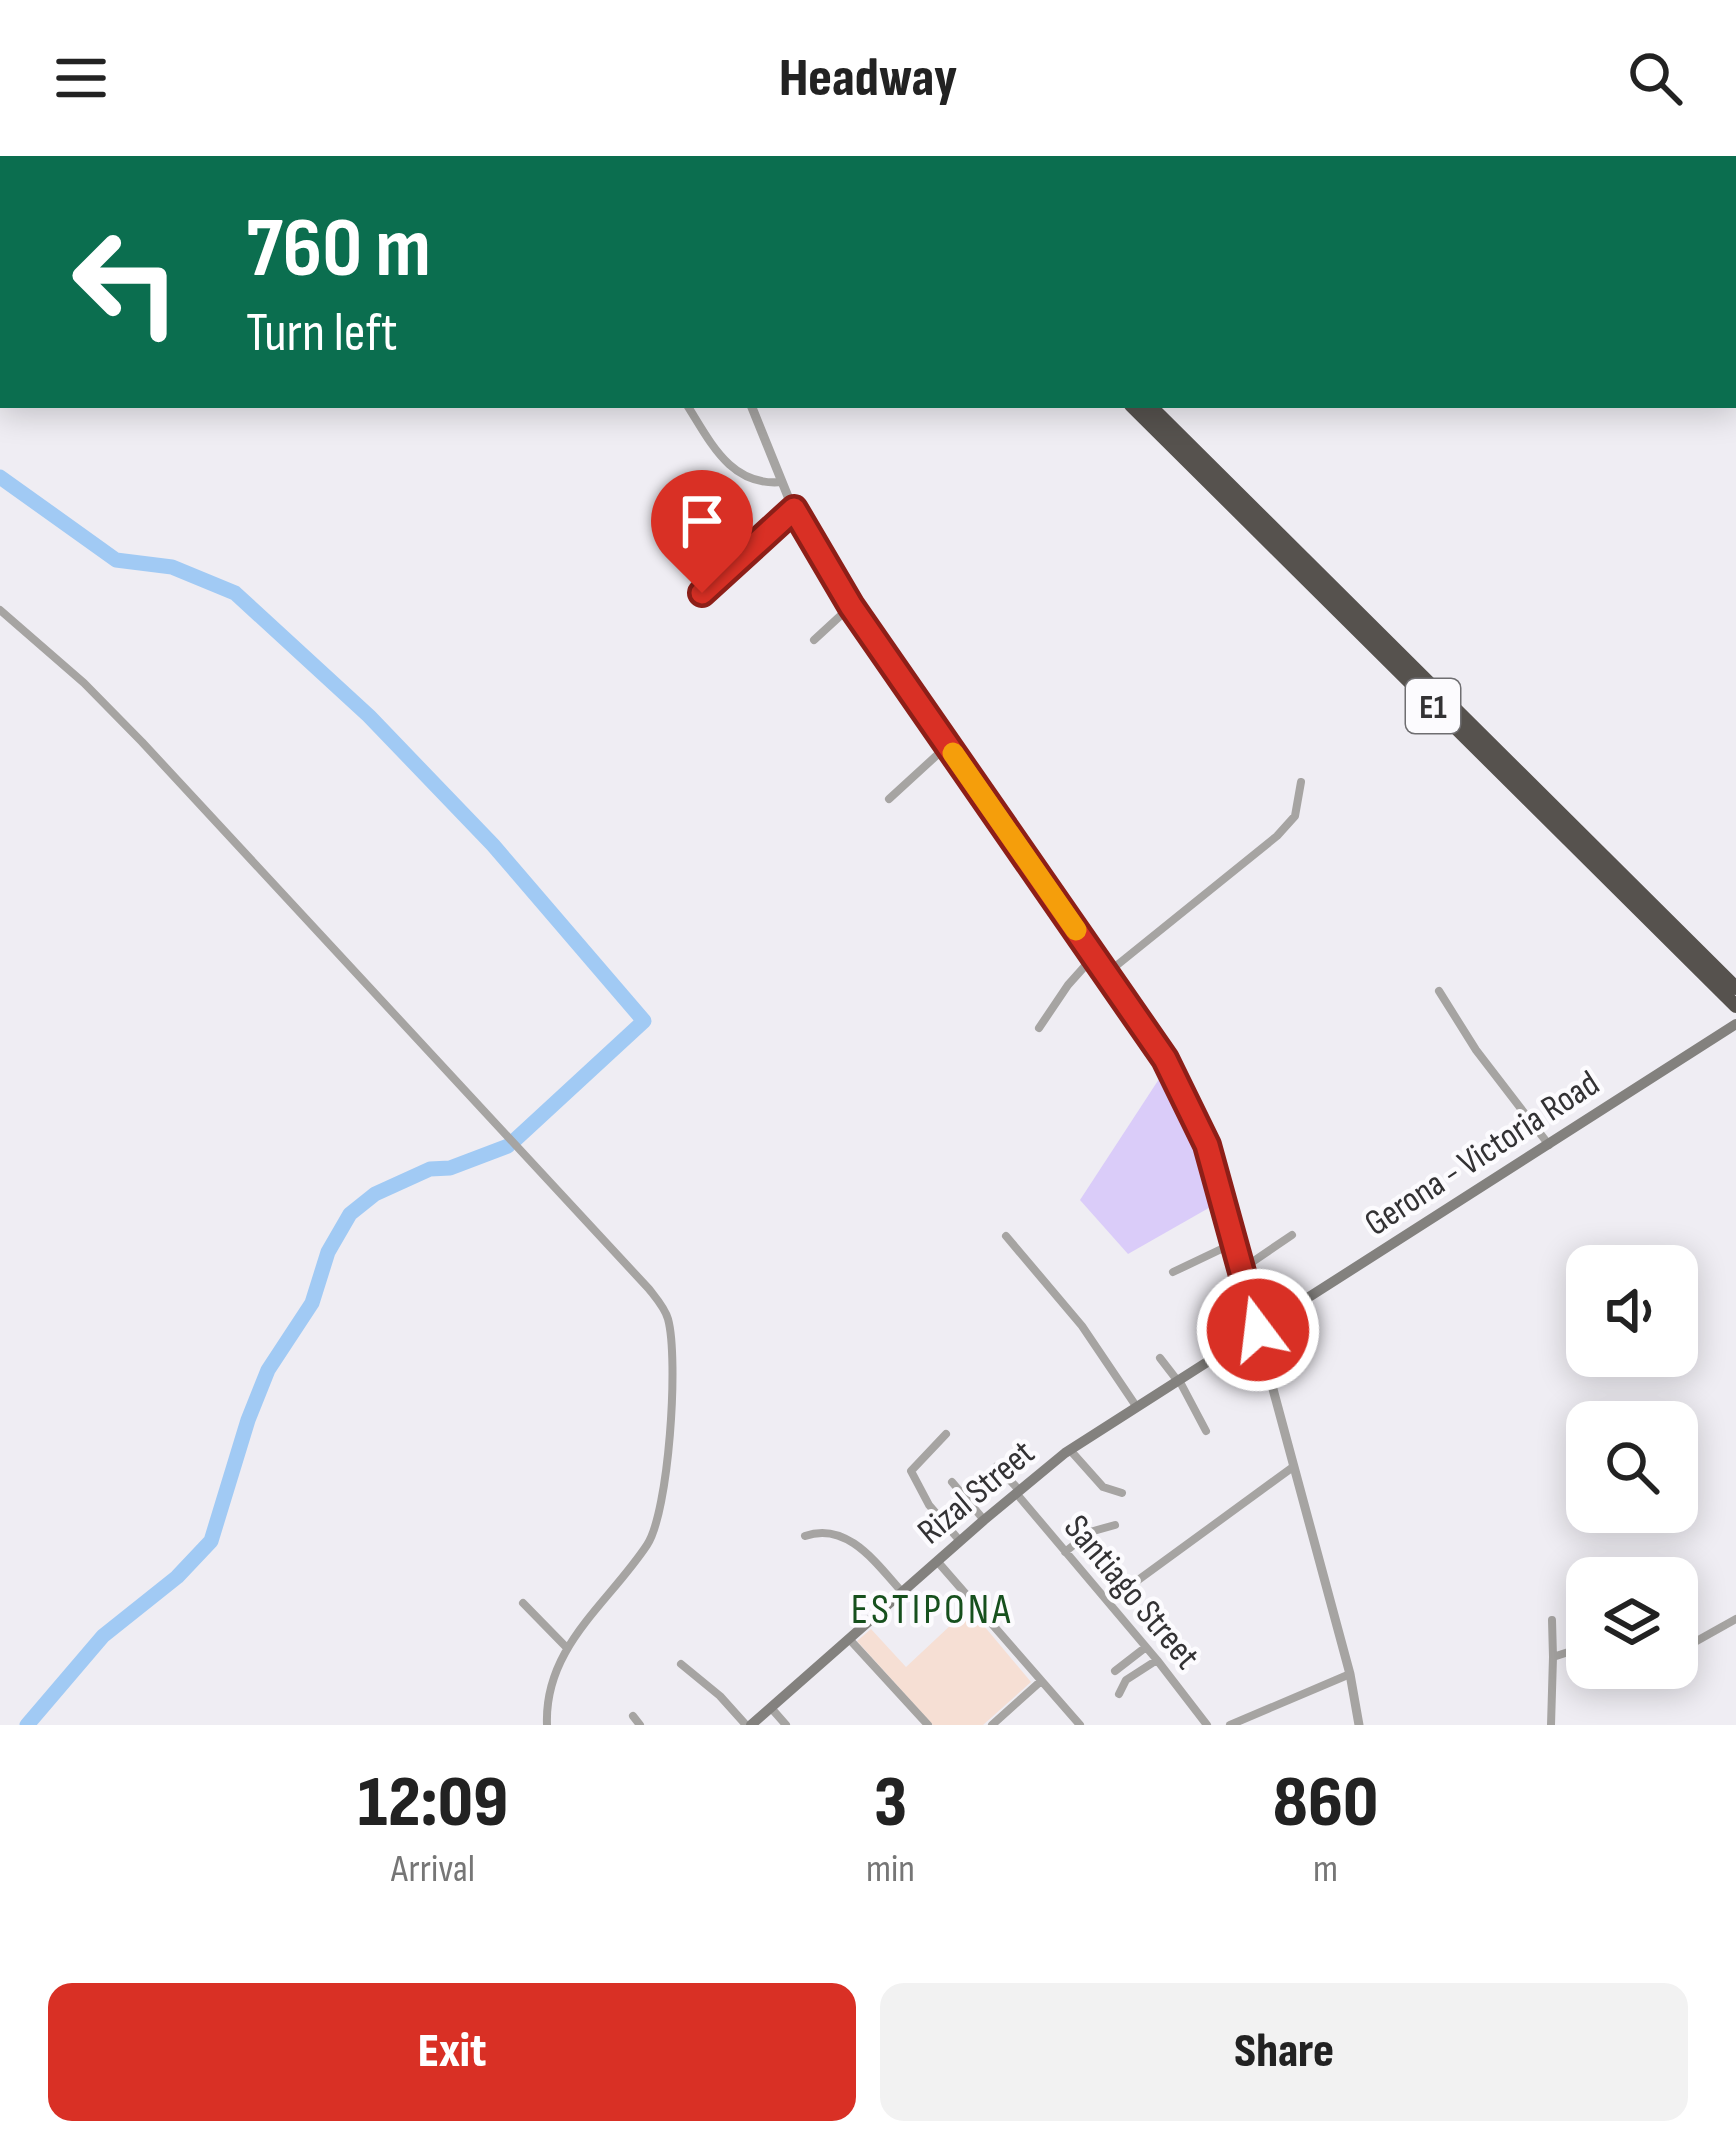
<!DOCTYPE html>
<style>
body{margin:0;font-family:"Sofia Sans Condensed",sans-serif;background:#f2f2f2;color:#222;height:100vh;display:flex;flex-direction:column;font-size:45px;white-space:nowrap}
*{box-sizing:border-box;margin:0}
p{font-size:39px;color:#767676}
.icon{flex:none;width:66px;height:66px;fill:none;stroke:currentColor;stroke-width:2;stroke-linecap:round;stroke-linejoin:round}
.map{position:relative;height:1569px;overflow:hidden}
.sheet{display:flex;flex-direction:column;background:#fff;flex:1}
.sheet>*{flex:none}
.top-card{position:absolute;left:0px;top:0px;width:1737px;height:252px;box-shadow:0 6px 30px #0003;background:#0b6e4f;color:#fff;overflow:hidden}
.tools{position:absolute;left:1566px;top:1089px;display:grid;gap:24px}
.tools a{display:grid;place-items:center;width:132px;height:132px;border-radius:24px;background:#fff;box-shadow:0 6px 30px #0003;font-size:60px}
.pin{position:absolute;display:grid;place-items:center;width:102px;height:102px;color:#fff;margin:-123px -51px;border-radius:50% 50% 50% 0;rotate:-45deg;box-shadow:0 0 12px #0007}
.pin .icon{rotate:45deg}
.me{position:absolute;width:132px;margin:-66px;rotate:345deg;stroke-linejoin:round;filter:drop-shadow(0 0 9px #0008)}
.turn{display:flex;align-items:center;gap:42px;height:252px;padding:0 48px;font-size:54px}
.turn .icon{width:156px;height:156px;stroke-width:2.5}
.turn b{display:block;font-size:84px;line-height:102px}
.eta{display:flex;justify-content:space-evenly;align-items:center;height:204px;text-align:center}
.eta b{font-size:72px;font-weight:800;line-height:84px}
.action{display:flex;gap:24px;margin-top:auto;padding:24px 48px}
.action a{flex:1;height:138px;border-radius:24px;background:#d93025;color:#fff;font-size:48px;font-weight:800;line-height:138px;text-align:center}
.action a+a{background:#f2f2f2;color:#222}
header{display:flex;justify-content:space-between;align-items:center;height:156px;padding:0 48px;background:#fff;font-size:54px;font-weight:800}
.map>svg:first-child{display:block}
.education{fill:#f6dfd4}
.green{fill:#daccf9}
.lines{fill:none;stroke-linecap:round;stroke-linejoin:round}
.river{stroke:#a1caf4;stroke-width:15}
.minor{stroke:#a6a4a2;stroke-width:8}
.tertiary{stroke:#a6a4a2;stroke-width:9}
.secondary{stroke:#83817e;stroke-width:10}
.motorway{stroke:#56524e;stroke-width:14}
.route-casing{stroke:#8d1f18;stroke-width:30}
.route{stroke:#d93025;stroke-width:21}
.slow{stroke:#f59e0b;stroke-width:21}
.labels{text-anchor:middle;stroke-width:9;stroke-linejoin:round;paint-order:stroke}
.shield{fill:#fcfbfe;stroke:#6f6e71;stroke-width:3}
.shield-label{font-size:33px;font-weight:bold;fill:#333234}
.street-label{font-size:36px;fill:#333234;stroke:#fcfbfe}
.quarter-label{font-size:42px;letter-spacing:3px;fill:#16501d;stroke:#fcfbfe}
</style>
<header><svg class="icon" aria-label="menu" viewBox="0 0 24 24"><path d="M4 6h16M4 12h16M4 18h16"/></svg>Headway<svg class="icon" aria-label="search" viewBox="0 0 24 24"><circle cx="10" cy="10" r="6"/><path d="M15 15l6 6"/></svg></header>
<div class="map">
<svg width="1736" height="1569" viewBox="0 0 1736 1569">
<rect width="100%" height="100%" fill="#efedf3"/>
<!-- education -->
<path class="education" d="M 969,1452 L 1031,1526 L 983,1569 L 933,1569 L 857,1485 L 871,1473 L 906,1511 Z"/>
<!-- green -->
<path class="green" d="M 1161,920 L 1198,991 L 1214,1049 L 1128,1098 L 1080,1044 Z"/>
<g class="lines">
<!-- river -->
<path class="river" d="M 0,321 L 116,404 L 172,411 L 235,437 L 369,560 L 493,689 L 644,865 L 516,983
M 27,1569 L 103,1480 L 177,1421 L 211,1385 L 248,1264 L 268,1214 L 312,1147 L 328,1096 L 350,1058 L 375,1038 L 430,1013 L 450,1012 L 508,990"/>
<!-- minor -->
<path class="minor" d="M 181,0 L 189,3
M 557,0 L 558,3
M 637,3 L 647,0
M 687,249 C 711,287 731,331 782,326
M 702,437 L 793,353
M 0,454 L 84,527 L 142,586 L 649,1133 C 656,1142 665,1152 668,1163 C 679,1203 669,1356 647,1389 C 608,1448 544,1491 547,1569
M 814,484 L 851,450
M 889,643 L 948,589
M 1106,818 L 1277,680 L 1295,660 L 1301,626
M 1439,835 L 1476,894 L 1549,989
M 1039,872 L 1068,829 L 1094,800
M 1006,1080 L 1082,1170 L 1136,1250
M 1242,1113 L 1292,1079
M 1173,1116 L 1234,1087
M 1215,1155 L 1248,1138
M 1160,1202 L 1177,1224
M 1179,1224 L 1206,1275
M 946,1278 L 911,1315 L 929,1349 L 960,1385
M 1070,1294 L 1103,1331 L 1122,1337
M 997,1310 L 1019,1334
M 952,1326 L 984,1364
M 1016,1337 L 1157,1504 L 1207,1569
M 805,1380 C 847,1365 876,1407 902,1436
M 1065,1396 L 1090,1376 L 1115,1369
M 937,1405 L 1080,1569
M 1108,1446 L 1293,1311
M 523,1447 L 567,1492
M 1552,1464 L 1553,1501
M 851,1485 L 928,1569
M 1677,1496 L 1736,1463
M 681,1508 L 720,1540 L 746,1569
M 1115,1515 L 1146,1491
M 1119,1538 L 1126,1524 L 1157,1504
M 772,1553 L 786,1569
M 633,1560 L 640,1569
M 992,1569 L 1041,1525
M 1230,1569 L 1350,1518
M 1551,1569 L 1553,1501 L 1587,1490"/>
<!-- tertiary -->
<path class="tertiary" d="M 684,0 L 684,3
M 751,249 L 793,353 L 817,397 L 1165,903 L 1207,989 L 1350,1518 L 1359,1569"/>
<!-- secondary -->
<path class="secondary" d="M 751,1569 L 984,1364 L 1065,1297 L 1736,868"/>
<!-- motorway -->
<path class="motorway" d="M 870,0 L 874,3
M 890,0 L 893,3
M 1131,249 L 1736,850
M 1149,249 L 1736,832"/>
</g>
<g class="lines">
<!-- route casing -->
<g class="route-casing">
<path id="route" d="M 702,437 L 794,353 L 851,450 L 1165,903 L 1207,989 L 1258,1174"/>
</g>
<!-- route -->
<use href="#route" class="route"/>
<!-- slow -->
<path class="slow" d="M 953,597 L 1076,774"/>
</g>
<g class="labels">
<!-- shield labels -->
<rect class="shield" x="1406" y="523" width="54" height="54" rx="9"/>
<g class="shield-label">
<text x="1433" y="562">E1</text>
</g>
<!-- street labels -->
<g class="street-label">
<text transform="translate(1481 996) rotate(-33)" y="13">Gerona - Victoria Road</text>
<text transform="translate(975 1335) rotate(-40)" y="13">Rizal Street</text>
<text transform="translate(1133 1435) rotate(50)" y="13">Santiago Street</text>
</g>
<!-- quarter labels -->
<g class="quarter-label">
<text x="932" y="1467">ESTIPONA</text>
</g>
</g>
</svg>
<div class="tools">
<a><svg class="icon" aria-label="sound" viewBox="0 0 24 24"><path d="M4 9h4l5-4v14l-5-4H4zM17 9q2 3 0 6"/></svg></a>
<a><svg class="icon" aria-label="search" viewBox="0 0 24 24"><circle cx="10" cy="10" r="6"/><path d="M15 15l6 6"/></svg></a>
<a><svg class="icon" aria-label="layers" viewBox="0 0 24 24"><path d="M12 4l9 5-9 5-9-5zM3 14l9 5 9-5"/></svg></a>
</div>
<div class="pin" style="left:702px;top:437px;background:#d93025"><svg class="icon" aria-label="arrive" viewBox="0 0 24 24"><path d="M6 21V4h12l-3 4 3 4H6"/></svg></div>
<svg class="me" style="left:1258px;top:1174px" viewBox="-20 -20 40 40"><circle r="17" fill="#d93025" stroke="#fff" stroke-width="3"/><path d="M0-11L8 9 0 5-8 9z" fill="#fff"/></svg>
<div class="top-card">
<div class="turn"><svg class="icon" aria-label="left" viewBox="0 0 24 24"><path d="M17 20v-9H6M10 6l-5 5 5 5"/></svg><div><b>760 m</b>Turn left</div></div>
</div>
</div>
<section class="sheet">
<div class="eta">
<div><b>12:09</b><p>Arrival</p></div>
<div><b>3</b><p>min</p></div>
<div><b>860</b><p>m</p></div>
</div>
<div class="action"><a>Exit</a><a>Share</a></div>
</section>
